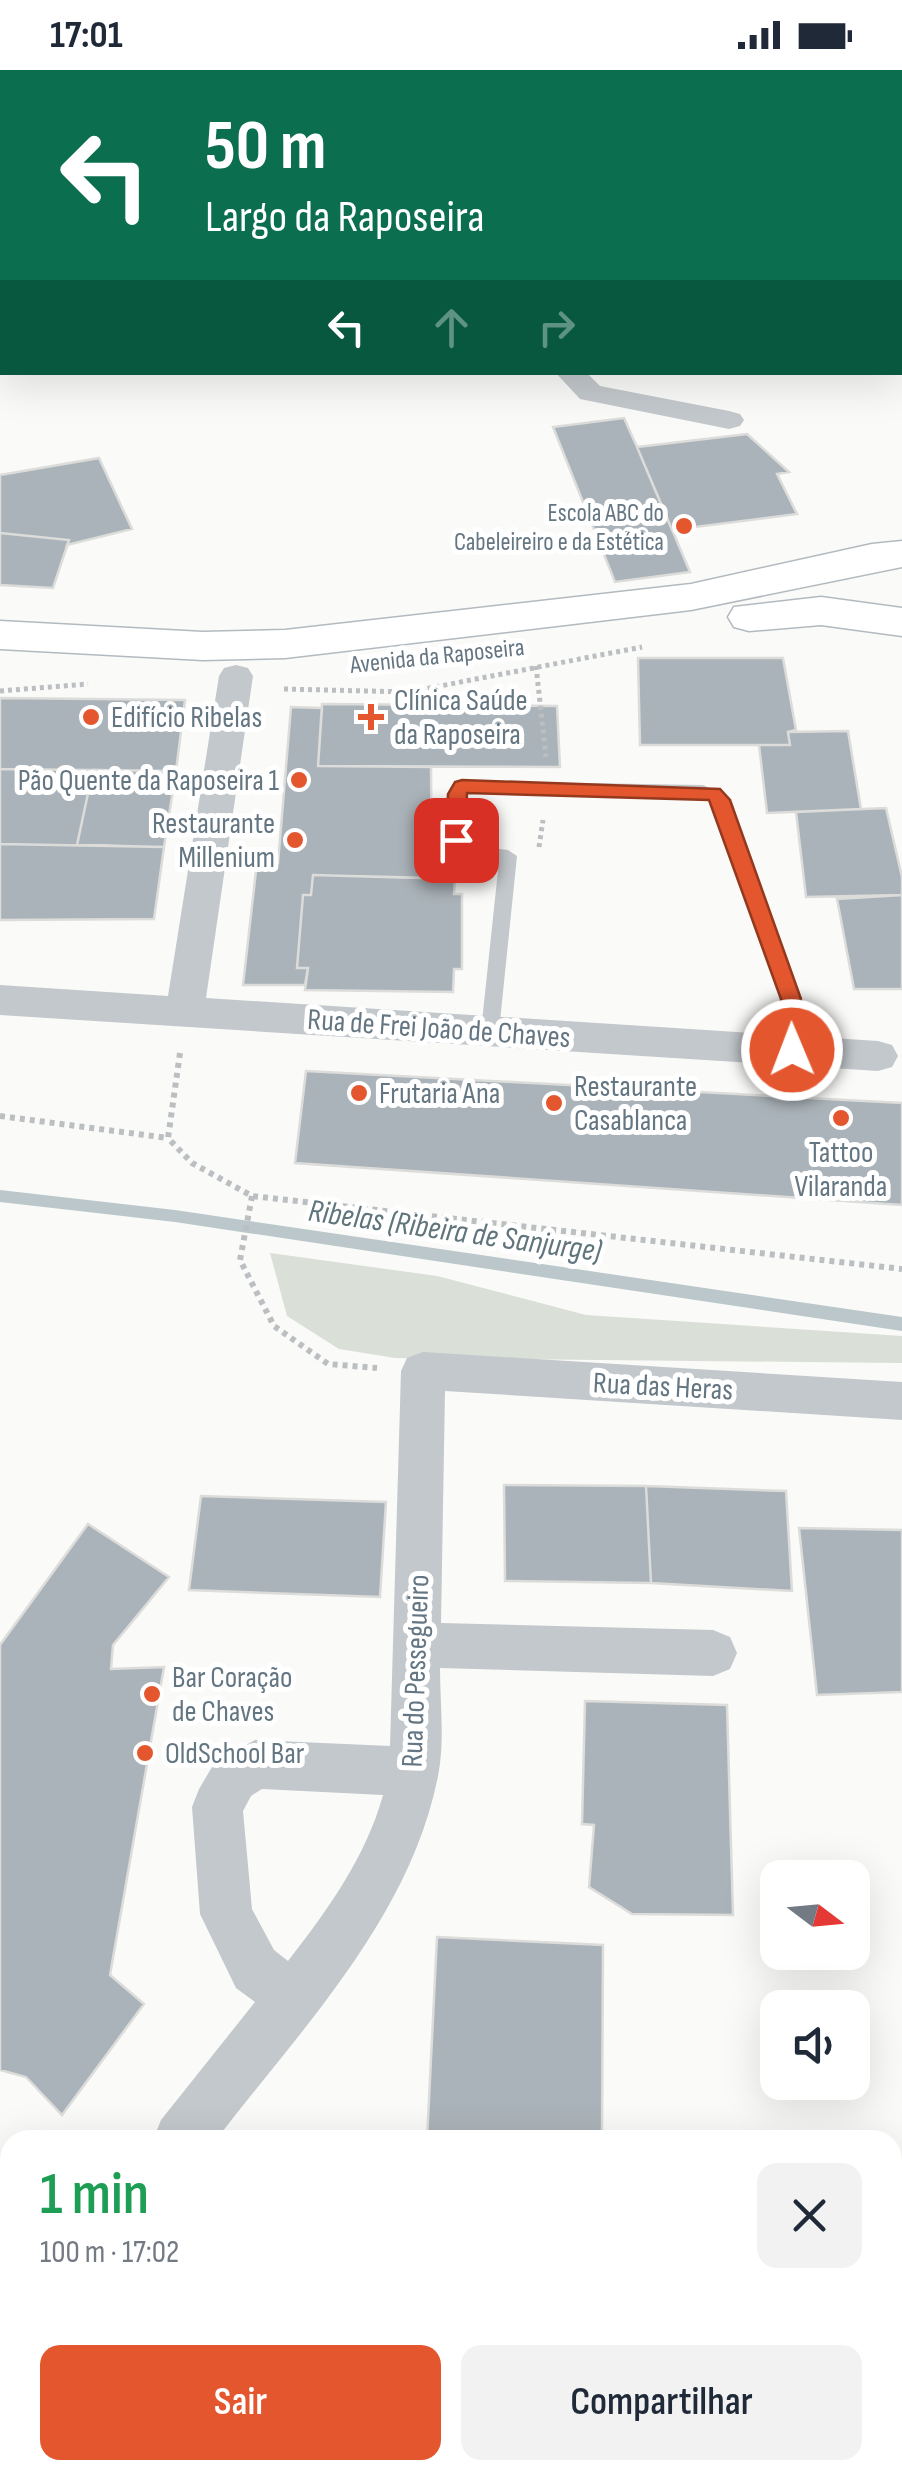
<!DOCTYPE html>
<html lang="pt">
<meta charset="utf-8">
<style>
body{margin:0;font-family:"Sofia Sans Condensed",sans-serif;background:#f2f2f3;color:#1f2937;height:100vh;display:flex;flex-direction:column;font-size:38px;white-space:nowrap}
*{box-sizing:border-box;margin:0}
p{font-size:32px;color:#747a83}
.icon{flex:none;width:55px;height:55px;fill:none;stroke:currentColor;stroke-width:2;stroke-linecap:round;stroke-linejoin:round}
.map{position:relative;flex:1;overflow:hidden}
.side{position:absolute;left:0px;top:2060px;width:902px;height:350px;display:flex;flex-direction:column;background:#fff;border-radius:30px 30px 0 0;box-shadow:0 10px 40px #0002}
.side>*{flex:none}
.top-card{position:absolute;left:0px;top:0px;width:902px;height:305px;box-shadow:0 10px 40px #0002;background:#0b6e4f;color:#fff;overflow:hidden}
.needle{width:65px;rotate:106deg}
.buttons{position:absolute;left:760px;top:1790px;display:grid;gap:20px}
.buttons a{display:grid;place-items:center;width:110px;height:110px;border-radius:20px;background:#fff;box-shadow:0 10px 40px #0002;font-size:50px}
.pin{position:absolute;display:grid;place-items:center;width:85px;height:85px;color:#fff;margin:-42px;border-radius:20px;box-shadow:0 5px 15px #0006}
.me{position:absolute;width:110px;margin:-55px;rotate:359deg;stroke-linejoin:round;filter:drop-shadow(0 0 8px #0008)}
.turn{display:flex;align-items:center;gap:35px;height:210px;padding:0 40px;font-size:45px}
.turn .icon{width:130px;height:130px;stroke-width:2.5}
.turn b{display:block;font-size:70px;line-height:85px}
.lanes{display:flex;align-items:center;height:95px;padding:0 40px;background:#0003;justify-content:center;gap:50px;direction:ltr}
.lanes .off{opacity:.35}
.round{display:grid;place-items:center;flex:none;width:105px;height:105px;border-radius:20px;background:#f2f2f3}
.headline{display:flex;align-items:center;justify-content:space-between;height:170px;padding:0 40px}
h1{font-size:60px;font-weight:600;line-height:75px;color:#1e9e55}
.primary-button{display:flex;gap:20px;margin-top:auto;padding:20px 40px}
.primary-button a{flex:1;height:115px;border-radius:20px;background:#e4572e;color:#fff;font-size:40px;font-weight:600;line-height:115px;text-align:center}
.primary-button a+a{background:#f2f2f3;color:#1f2937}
.status{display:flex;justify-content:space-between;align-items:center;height:70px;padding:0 50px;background:#fff;direction:ltr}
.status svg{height:28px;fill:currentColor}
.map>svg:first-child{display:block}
.green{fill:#dadfd7}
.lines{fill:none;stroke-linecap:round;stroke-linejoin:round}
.stream{fill:#bbc7cb;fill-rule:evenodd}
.building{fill:#aab3b9;stroke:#dcdcda;stroke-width:2.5}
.secondary-casing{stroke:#b3babf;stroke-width:3}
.path-far1{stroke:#bbbfc2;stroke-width:5;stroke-dasharray:4 4;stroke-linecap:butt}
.path{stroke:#bbbfc2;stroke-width:6;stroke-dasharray:5 5;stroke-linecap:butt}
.service{fill:#c3c8cc;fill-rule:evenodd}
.minor{fill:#c3c8cc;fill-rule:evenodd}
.secondary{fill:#fff;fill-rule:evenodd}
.route{fill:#e4572e;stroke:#94391e;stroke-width:2.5}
.poi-dot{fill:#e4572e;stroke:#fff;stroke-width:4}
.labels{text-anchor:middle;stroke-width:10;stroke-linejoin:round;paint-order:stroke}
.far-poi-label{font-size:25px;fill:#657683;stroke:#fff;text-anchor:end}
.far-street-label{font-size:25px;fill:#657683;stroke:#fff}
.poi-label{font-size:30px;fill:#657683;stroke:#fff;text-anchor:start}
.street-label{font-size:30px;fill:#657683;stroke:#fff}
.water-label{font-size:32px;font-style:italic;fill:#60757c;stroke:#fff}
</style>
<div class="status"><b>17:01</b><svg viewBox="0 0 49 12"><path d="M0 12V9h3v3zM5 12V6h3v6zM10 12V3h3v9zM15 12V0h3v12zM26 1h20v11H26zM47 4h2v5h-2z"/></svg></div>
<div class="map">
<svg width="902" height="2410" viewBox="0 0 902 2410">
<rect width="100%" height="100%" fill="#fafaf8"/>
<!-- green -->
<path class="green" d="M 270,1183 L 437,1206 L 586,1245 L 902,1266 L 902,1293 L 395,1288 L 339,1279 L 287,1246 Z"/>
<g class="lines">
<!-- stream -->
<path class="stream" d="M 0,1120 L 175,1140 L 902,1247 L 902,1261 L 175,1152 L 0,1132 Z"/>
</g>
<!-- building -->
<path class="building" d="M 624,348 L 637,377 L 690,502 L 615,512 L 553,357 Z
M 747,364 L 789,402 L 777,404 L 797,444 L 672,460 L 637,377 Z
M 99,388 L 132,459 L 67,475 L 69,470 L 0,463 L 0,405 Z
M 0,463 L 69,470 L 53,518 L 0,515 Z
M 638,588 L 783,588 L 796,660 L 788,662 L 790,675 L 640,675 Z
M 0,628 L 185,630 L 176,701 L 0,699 Z
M 322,634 L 557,636 L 560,697 L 318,696 Z
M 291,637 L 322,638 L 318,696 L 431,697 L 432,808 L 313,805 L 311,825 L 303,825 L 297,898 L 308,898 L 305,915 L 243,915 L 257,792 L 278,793 Z
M 848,661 L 861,739 L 767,743 L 759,675 L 790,675 L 788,662 Z
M 0,699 L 176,701 L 164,777 L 0,774 Z
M 93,700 L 176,701 L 164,777 L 77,775 Z
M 886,738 L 902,807 L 902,825 L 806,827 L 796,742 Z
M 0,774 L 164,777 L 154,849 L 0,850 Z
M 313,805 L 455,809 L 454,824 L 462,824 L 462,899 L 454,899 L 453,922 L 305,920 L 308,898 L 297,898 L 303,825 L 311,825 Z
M 902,825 L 902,919 L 854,919 L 837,829 Z
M 306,1001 L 902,1033 L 902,1135 L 295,1093 Z
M 504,1415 L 646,1416 L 651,1513 L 505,1511 Z
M 646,1416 L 786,1421 L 792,1521 L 651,1513 Z
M 201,1426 L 386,1432 L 380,1527 L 189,1520 Z
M 88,1454 L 169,1507 L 113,1575 L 111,1599 L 164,1597 L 110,1905 L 144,1934 L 62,2045 L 26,2007 L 0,2000 L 0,1575 Z
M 799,1458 L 902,1460 L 902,1622 L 817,1625 Z
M 585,1631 L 727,1635 L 733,1845 L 632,1844 L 589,1817 L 594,1755 L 582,1754 Z
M 437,1867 L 603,1875 L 602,2070 L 427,2070 Z
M 433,2400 L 482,2400 L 490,2410 L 424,2410 Z"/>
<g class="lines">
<!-- secondary casing -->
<g class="secondary-casing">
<path id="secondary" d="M 902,471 L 902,497 L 691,540 L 285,588 L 203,590 L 0,579 L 0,551 L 203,562 L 285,560 L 691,514 L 872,474 Z
M 821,527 L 902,538 L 902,566 L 821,555 L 749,561 L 734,557 L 728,547 L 734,537 Z"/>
</g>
<!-- path-far1 -->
<path class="path-far1" d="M 536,596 L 546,687
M 284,619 L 409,622 L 642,577
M 0,621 L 88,614
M 539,777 L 543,750"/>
<!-- path -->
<path class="path" d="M 180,983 L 168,1068 L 192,1093 L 252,1126 L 902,1199
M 0,1046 L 168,1068
M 252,1126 L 240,1190 L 274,1256 L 328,1294 L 377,1298"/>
<!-- service -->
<path class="service" d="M 462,711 L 703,715 L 726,726 L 800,929 L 801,980 L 799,985 L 785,985 L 783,980 L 782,929 L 713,733 L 700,727 L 467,723 L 467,775 L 508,780 L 517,786 L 499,961 L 496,966 L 484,966 L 481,961 L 499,791 L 468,789 L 450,778 C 450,756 441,723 462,711 Z"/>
<!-- minor -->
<path class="minor" d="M 900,59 L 902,59 L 902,75 L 900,75 Z
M 2,62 L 2,78 L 0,79 L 0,63 Z
M 1,182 L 2,200 L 0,200 L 0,182 Z
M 2,285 L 5,302 L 0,304 L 0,286 Z
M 900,285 L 902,286 L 902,304 L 897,302 Z
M 555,302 L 586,302 L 600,316 L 729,341 L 740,344 L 744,350 L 740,356 L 729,359 L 580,329 Z
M 236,595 L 248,598 L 253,606 L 206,928 L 878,971 L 892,975 L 898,986 L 892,997 L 878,1001 L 0,945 L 0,915 L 168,926 L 219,606 L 224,598 Z
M 423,1282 L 902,1312 L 902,1350 L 445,1321 L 441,1553 L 713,1560 L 730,1567 L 737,1583 L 730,1599 L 713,1606 L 440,1598 C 440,1633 445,1672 438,1706 C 410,1848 301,1959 216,2070 L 153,2070 L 161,2050 L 255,1932 L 236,1918 L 200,1844 L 192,1737 L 199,1719 L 215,1692 L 255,1670 L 390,1676 L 401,1301 L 407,1288 ZM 262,1719 L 383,1725 C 366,1787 327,1841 288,1891 L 274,1880 L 252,1839 L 243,1741 L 251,1726 Z
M 10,2261 L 10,2328 L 0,2332 L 0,2265 Z"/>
<!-- secondary -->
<use href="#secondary" class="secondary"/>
</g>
<!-- route -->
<path class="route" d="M 462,710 L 720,719 L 730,730 L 801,929 L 799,986 L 792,988 L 781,980 L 781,929 L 709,730 L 467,723 L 465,770 L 456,777 L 446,770 L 448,724 L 455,712 Z"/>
<!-- markers -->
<g class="poi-dot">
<circle cx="684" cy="456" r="10"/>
<circle cx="91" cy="647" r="10"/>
<path d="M366 632h10v10h10v10h-10v10h-10v-10h-10v-10h10z"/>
<circle cx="299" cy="710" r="10"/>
<circle cx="295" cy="770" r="10"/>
<circle cx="359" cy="1023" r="10"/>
<circle cx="554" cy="1033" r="10"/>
<circle cx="841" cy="1048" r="10"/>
<circle cx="152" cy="1624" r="10"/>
<circle cx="145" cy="1683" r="10"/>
</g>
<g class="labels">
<!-- far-poi labels -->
<g class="far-poi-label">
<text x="664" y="451">Escola ABC do<tspan x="664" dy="29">Cabeleireiro e da Estética</tspan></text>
</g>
<!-- far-street labels -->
<g class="far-street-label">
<text transform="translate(437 585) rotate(-6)" y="9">Avenida da Raposeira</text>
</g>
<!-- poi labels -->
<g class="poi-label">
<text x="394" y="640">Clínica Saúde<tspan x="394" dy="34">da Raposeira</tspan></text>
<text x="111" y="657">Edifício Ribelas</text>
<text x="279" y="720" text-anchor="end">Pão Quente da Raposeira 1</text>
<text x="275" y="763" text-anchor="end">Restaurante<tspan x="275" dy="34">Millenium</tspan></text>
<text x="574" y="1026">Restaurante<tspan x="574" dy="34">Casablanca</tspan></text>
<text x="379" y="1033">Frutaria Ana</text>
<text x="841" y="1092" text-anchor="middle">Tattoo<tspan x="841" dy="34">Vilaranda</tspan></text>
<text x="172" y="1617">Bar Coração<tspan x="172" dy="34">de Chaves</tspan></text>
<text x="165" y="1693">OldSchool Bar</text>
</g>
<!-- street labels -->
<g class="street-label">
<text transform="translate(439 958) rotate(4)" y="10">Rua de Frei João de Chaves</text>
<text transform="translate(663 1316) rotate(3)" y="10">Rua das Heras</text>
<text transform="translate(415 1601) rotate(-88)" y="10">Rua do Pessegueiro</text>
</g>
<!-- water labels -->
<g class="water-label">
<text transform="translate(455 1160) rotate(8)" y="11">Ribelas (Ribeira de Sanjurge)</text>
</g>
</g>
</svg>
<div class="buttons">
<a><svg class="needle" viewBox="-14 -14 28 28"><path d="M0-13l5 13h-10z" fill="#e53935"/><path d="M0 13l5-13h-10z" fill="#747a83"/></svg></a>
<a><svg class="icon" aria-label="sound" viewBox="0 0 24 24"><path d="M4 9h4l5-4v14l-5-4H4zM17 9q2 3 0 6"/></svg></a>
</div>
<div class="pin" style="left:456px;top:770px;background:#d93025"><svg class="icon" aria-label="arrive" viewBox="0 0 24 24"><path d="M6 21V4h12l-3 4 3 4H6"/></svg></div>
<svg class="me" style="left:792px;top:980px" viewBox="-20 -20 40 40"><circle r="17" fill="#e4572e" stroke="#fff" stroke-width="3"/><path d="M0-11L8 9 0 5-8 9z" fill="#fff"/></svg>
<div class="top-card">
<div class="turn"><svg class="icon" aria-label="left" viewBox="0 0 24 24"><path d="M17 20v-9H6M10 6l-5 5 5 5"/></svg><div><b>50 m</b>Largo da Raposeira</div></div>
<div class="lanes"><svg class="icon" aria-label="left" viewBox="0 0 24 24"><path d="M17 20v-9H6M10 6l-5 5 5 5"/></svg><svg class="icon off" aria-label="ahead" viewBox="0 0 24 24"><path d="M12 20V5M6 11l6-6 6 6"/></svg><svg class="icon off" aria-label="right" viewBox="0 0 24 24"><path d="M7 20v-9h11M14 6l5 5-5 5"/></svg></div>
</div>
<section class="side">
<div class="headline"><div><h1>1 min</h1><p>100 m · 17:02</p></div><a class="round"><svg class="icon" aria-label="close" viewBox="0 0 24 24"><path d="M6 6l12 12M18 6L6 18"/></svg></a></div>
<div class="primary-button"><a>Sair</a><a>Compartilhar</a></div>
</section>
</div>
